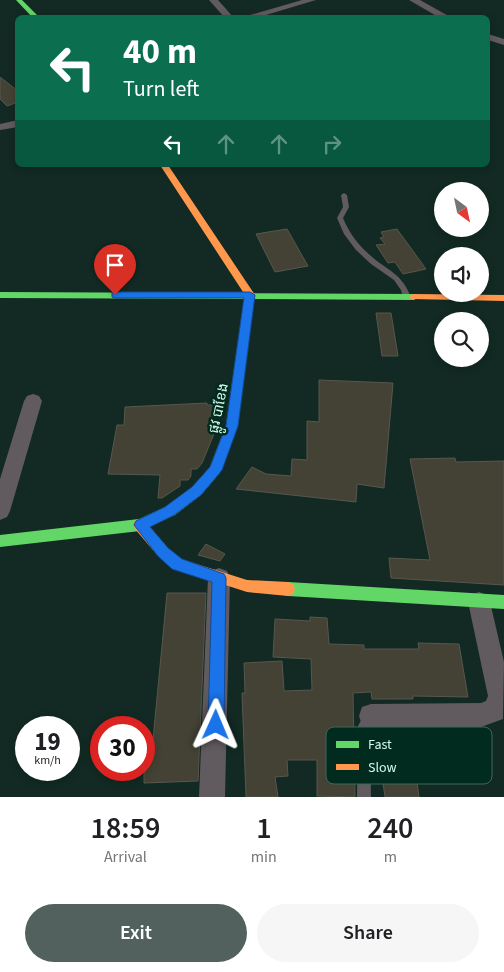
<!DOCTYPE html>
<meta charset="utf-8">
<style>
body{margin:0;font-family:"Source Sans 3","Noto Sans Khmer",sans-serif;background:#f6f6f6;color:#202124;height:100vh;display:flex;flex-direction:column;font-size:19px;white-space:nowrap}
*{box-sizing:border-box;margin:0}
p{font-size:16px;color:#757577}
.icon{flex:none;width:28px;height:28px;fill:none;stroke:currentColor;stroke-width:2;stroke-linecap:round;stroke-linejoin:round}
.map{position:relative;height:797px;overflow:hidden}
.side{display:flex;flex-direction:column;background:#fff;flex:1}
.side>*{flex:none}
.hud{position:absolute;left:15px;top:15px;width:475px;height:152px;border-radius:8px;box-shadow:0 2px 8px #0003;background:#0b6e4f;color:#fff;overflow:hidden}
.needle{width:32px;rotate:147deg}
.buttons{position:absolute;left:434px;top:182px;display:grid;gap:10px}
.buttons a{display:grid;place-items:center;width:55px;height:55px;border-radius:50%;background:#fff;box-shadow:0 2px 8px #0003;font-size:25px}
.speed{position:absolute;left:15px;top:716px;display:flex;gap:10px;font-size:25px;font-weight:700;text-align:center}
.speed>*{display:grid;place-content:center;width:65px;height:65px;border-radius:50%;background:#fff;box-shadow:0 2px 8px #0003;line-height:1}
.speed small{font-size:12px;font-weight:400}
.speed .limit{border:8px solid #d22;background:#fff;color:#111}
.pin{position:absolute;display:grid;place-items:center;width:42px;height:42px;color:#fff;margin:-51px -21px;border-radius:50% 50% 50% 0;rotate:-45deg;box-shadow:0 0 5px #0007}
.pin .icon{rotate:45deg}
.me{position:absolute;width:55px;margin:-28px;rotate:1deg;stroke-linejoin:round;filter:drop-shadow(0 0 4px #0008)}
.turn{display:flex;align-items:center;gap:18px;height:105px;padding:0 25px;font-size:22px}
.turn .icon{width:65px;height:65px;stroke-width:2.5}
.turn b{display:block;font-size:35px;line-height:42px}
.lanes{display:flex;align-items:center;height:48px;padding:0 25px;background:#0003;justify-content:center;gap:25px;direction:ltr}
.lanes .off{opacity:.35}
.eta{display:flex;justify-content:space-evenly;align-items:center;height:85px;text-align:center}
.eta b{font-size:30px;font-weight:600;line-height:35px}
.action{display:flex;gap:10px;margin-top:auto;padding:10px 25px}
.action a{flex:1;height:58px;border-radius:30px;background:#52615e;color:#fff;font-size:20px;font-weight:600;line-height:58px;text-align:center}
.action a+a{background:#f6f6f6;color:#202124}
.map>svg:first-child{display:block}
.building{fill:#444234;stroke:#57574d}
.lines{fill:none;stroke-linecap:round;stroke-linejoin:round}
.lane{fill:#615a5f;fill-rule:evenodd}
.street{fill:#615a5f;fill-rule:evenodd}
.fast{fill:#63d668;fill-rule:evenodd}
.slow{fill:#ff974d;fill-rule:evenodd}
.route{fill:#1a73e8;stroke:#114b97}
.labels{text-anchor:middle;stroke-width:5;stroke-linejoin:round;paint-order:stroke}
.street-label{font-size:14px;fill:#d2f8e9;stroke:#002b1e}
.key{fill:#002b1e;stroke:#3f685b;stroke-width:1}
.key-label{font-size:14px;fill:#d2f8e9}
</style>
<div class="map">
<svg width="504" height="797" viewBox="0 0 504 797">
<rect width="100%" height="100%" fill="#122a23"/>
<!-- building -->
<path class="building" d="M 0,77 L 18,91 L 18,102 L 7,106 L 0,99 Z
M 287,229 L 308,266 L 275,272 L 256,234 Z
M 397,229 L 426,269 L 403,274 L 395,262 L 388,263 L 376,245 L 385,244 L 380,238 L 384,237 L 381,232 Z
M 376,313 L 391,313 L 398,356 L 382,356 Z
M 319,380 L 393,383 L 384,488 L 357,484 L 356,502 L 236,489 L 252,467 L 266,474 L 291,476 L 292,459 L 307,460 L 307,421 L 319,422 Z
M 207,403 L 207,405 L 214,405 L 216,429 L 202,463 L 197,469 L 191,469 L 191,476 L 188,480 L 180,480 L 180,486 L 162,498 L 158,498 L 160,475 L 108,474 L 117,425 L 124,425 L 125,407 Z
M 455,458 L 456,462 L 504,461 L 504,585 L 391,578 L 389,558 L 430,560 L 410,459 Z
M 206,544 L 225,554 L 220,561 L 198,555 Z
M 167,593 L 206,593 L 198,781 L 144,783 L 144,740 L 153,740 Z
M 310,617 L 327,618 L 329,644 L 364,645 L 364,649 L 419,649 L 418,643 L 459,644 L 468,697 L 413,696 L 413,699 L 372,699 L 371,692 L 353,693 L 355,797 L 317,796 L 317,760 L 287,760 L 288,776 L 275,777 L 278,797 L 246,797 L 243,720 L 242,693 L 245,693 L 244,663 L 282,661 L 284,691 L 312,690 L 311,659 L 273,657 L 275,619 L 310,621 Z
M 417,782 L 419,797 L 385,797 L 383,783 Z"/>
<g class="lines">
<!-- lane -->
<path class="lane" d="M 344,193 L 347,195 L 349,207 L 343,218 C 349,233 359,246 371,256 C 388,271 403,274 411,298 L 410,300 L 404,300 L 401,290 L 394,280 L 371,264 L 356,250 L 344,234 L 337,218 L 343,207 L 341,195 Z
M 369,711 L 373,713 L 375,717 L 370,727 L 371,797 L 357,797 L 358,726 L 365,713 Z"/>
<!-- street -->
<path class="street" d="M 209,0 L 218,0 L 234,18 L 225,18 Z
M 302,0 L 316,0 L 256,18 L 240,18 Z
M 409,0 L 420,0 L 452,18 L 440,18 Z
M 488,34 L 504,39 L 504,45 L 488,40 Z
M 18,120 L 18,127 L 0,130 L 0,124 Z
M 33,394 L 39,396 L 42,401 L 10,511 L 7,517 L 0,520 L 0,479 L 24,401 L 27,396 Z
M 219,568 L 227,571 L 230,578 L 225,797 L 199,797 L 208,578 L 211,571 Z
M 479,592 L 487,595 L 490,602 L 504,662 L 503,719 L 481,727 L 371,728 L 362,725 L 359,716 L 362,707 L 371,704 L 481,703 L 486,701 L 488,696 L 468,602 L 471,595 Z"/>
<!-- fast -->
<path class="fast" d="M 16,0 L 22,0 L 40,18 L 33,18 Z
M 0,292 L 414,294 L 419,297 L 414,300 L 254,299 L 238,425 L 219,474 L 201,495 L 175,515 L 140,531 L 0,547 L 0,535 L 139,519 L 165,507 L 193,487 L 210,467 L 226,425 L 244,299 L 0,298 Z
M 288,582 L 504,595 L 504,609 L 288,596 L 283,594 L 281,589 L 283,584 Z"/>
<!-- slow -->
<path class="slow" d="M 160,165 L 168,165 L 255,295 L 252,302 L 246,302 L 245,295 Z
M 414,294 L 504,295 L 504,301 L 411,299 L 409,297 L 411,295 Z
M 140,519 L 145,521 L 168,548 L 181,559 L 247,580 L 288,582 L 293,584 L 295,589 L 293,594 L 288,596 L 247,592 L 172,568 L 158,556 L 135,529 L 133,525 L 135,521 Z"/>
</g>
<!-- route -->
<path class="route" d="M 112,292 L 250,292 L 255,295 L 238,426 L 222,470 L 201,495 L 174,515 L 150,527 L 168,548 L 182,559 L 224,574 L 226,578 L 224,725 L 221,731 L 216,733 L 210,731 L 208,725 L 212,582 L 172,569 L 158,556 L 134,525 L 136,521 L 165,507 L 192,487 L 210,467 L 226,426 L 244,298 L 115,298 L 112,297 Z"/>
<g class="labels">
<!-- street labels -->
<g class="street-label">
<text transform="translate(218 408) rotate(-78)" y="5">ផ្លូវ បាខែង</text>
</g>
</g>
<!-- legend -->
<rect x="326" y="727" width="166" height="57" rx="8" class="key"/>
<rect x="336" y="741" width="23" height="7" fill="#63d668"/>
<rect x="336" y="764" width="23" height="6" fill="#ff974d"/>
<g class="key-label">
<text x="368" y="749">Fast</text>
<text x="368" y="772">Slow</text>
</g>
</svg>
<div class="buttons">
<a><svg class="needle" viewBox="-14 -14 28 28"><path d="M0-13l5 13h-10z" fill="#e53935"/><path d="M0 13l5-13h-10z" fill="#757577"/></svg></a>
<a><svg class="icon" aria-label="sound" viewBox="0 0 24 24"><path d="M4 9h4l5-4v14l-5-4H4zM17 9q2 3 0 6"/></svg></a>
<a><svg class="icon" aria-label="search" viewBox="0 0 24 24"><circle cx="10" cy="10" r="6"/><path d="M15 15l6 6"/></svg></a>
</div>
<div class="speed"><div>19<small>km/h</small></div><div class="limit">30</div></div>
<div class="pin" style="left:115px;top:295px;background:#d93025"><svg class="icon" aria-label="arrive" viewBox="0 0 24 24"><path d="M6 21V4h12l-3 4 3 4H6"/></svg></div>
<svg class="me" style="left:216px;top:725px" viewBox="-20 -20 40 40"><path d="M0-17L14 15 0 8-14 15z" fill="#1a73e8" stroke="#fff" stroke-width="4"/></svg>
<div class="hud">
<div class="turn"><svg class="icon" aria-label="left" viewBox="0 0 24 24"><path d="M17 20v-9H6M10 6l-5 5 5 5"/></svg><div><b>40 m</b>Turn left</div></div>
<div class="lanes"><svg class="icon" aria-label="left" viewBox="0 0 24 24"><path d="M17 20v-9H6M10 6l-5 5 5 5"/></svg><svg class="icon off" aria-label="ahead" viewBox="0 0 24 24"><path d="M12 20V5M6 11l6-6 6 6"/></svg><svg class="icon off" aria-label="ahead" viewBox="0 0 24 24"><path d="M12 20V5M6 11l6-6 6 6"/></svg><svg class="icon off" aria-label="right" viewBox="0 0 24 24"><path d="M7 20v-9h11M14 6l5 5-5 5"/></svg></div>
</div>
</div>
<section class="side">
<div class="eta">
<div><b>18:59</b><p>Arrival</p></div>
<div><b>1</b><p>min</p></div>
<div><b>240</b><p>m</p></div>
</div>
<div class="action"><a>Exit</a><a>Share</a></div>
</section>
